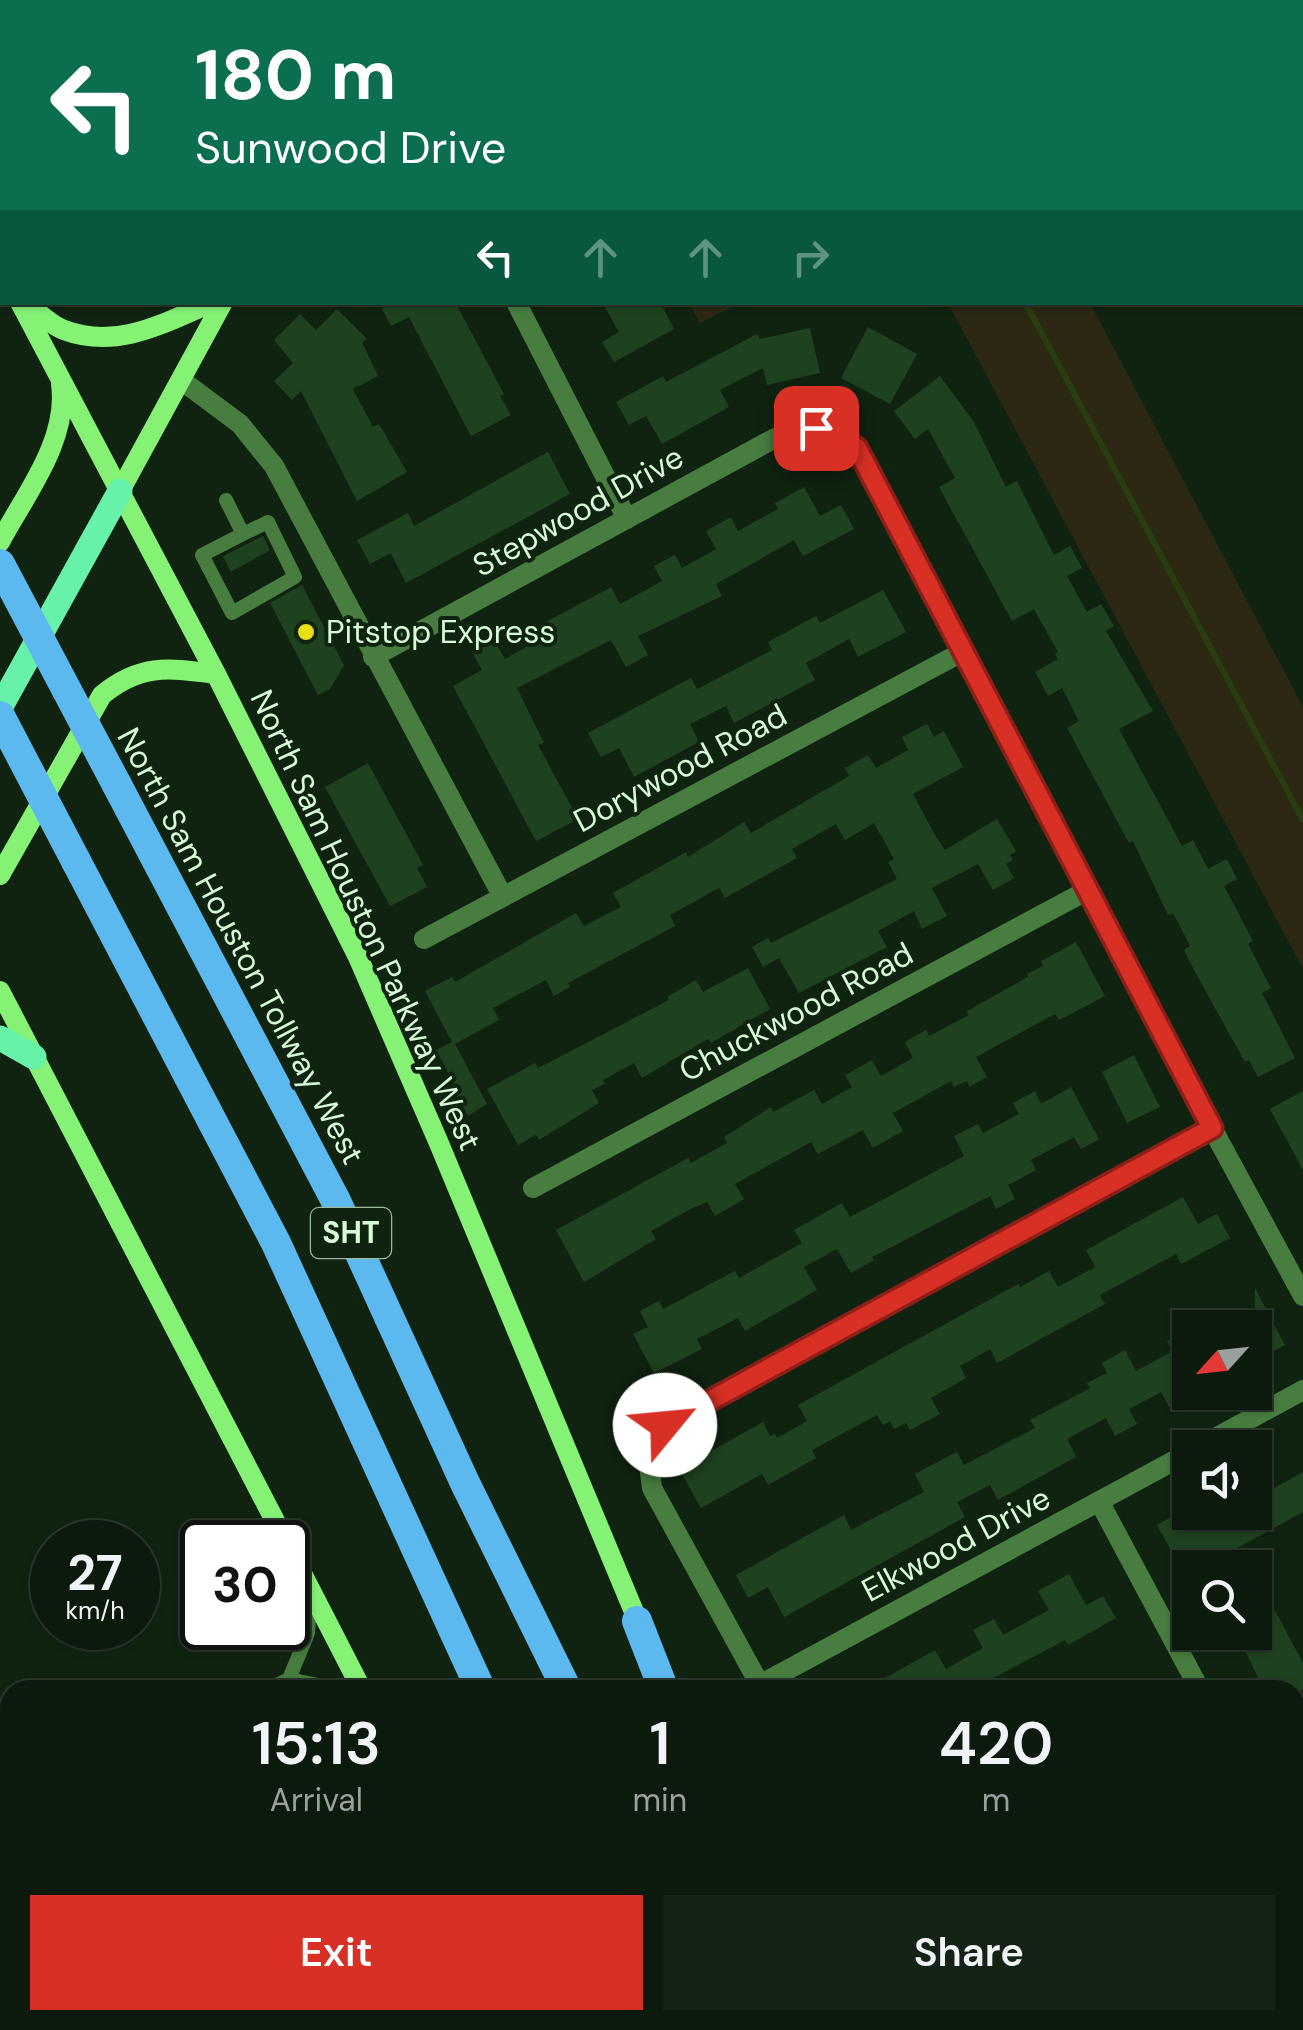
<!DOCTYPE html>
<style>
body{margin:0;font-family:"DM Sans",sans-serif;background:#152316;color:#f1f3f6;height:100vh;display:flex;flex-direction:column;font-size:38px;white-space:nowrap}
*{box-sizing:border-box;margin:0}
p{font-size:32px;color:#9aa19d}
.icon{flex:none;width:55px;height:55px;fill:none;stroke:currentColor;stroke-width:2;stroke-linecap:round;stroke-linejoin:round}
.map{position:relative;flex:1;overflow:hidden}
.panel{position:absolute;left:0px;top:1680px;width:1305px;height:350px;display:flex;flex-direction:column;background:#0c1a0d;border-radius:30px 30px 0 0;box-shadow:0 2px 8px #0004,0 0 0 2px #2c382e}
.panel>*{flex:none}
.hud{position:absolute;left:0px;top:0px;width:1305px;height:305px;box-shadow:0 2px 8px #0004,0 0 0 2px #2c382e;background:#0b6e4f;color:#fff;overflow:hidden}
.needle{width:65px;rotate:243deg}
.fabs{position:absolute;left:1172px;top:1310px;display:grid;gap:20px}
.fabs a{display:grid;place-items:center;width:100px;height:100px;border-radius:0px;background:#0c1a0d;box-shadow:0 2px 8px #0004,0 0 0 2px #2c382e;font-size:50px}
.speed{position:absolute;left:30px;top:1520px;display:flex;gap:20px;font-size:50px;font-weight:700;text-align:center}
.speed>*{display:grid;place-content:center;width:130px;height:130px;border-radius:50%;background:#0c1a0d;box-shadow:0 2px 8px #0004,0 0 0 2px #2c382e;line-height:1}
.speed small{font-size:25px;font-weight:400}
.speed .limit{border:5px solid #111;border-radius:15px;background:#fff;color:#111}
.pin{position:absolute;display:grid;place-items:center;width:85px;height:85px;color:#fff;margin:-42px;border-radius:20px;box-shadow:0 5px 15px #0006}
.me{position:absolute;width:110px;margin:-55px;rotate:62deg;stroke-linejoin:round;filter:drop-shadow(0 0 8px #0008)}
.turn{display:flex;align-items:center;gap:35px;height:210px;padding:0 30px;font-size:45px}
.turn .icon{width:130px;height:130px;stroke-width:2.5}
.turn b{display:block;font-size:70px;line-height:85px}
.lanes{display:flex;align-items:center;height:95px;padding:0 30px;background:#0003;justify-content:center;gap:50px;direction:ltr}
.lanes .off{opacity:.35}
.eta{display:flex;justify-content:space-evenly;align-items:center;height:170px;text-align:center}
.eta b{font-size:60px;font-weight:600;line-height:70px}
.button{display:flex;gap:20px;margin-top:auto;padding:20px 30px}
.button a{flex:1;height:115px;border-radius:0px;background:#d93025;color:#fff;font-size:40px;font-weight:600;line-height:115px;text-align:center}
.button a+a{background:#152316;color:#f1f3f6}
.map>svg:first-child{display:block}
.green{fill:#2c2814}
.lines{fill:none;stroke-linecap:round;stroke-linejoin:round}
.stream{stroke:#273e0f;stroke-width:6}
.building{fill:#1e4220}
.lane{stroke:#477e40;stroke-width:14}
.street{stroke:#477e40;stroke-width:20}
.secondary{stroke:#85f276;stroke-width:20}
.primary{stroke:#67f1a9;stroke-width:25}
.highway{stroke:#5cb9f0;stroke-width:30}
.highway-bridge{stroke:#5cb9f0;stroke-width:30}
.route-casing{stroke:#8d1f18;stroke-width:25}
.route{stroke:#d93025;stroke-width:18}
.poi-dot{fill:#e8de15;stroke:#102311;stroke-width:4}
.labels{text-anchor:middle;stroke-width:8;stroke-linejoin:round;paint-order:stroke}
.shield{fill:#102311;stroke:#9bba9b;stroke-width:2.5}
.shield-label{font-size:30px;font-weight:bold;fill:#d7fbd6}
.street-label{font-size:32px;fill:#d7fbd6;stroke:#102311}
.poi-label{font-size:32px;fill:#d7fbd6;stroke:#102311;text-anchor:start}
</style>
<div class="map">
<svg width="1303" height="2030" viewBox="0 0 1303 2030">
<rect width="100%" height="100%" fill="#102311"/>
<!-- green -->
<path class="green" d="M 525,0 L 714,0 L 715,2 L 527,2 Z
M 689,303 L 739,303 L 700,323 Z
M 948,303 L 1090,303 L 1303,707 L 1303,969 Z"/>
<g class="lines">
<!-- stream -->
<path class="stream" d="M 618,0 L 619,2
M 1025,302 L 1303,820"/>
</g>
<!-- building -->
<path class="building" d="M 394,302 L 455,302 L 504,394 L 500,396 L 511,415 L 471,436 L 409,317 L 391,326 L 382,309 Z
M 602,302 L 660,302 L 674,329 L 614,362 L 602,342 L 619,332 Z
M 337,309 L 367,339 L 362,342 L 378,376 L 353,389 L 373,427 L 379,424 L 407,472 L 357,501 L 301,391 L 292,400 L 274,381 L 293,363 L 274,340 L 300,314 L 316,330 Z
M 868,327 L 917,354 L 890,404 L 841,378 Z
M 810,328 L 820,373 L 767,385 L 763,368 L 720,390 L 729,407 L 662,444 L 646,416 L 629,425 L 616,402 L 663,376 L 666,382 L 757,334 L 760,339 Z
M 940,376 L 974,422 L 1006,487 L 1017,481 L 1054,555 L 1070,546 L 1082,568 L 1067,576 L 1087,612 L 1101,604 L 1114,626 L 1106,631 L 1153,711 L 1119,729 L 1182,846 L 1193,840 L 1208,869 L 1227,859 L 1237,879 L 1224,886 L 1253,941 L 1248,944 L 1271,988 L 1262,993 L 1295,1058 L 1258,1077 L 1249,1060 L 1245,1062 L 1195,972 L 1184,950 L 1190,946 L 1173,913 L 1168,915 L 1133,841 L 1129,843 L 1067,728 L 1079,721 L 1062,688 L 1048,696 L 1035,672 L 1058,659 L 1055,654 L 1058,652 L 1034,609 L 1012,621 L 939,487 L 955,478 L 928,429 L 915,439 L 894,411 Z
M 548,452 L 570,494 L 406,583 L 391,553 L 370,564 L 357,540 L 408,513 L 414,526 Z
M 804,487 L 820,516 L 841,505 L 854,529 L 803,556 L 794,540 L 716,584 L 722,596 L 638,636 L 648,655 L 626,667 L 611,640 L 517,688 L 544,743 L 538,745 L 578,819 L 536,841 L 453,686 L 482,670 L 472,652 L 494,640 L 505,659 L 539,640 L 533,629 L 611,587 L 620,604 L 662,581 L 654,566 L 675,555 L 682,568 L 716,549 L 706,531 L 731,517 L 738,531 L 778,509 L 775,503 Z
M 263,536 L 270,550 L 231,572 L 223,556 Z
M 302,585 L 344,665 L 330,689 L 318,695 L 270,603 Z
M 883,590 L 906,632 L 858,657 L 849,639 L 806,663 L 815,680 L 734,723 L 726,706 L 690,724 L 699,742 L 634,777 L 619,748 L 601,757 L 588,733 L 691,678 L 697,689 L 772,650 L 768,642 L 816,616 L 820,623 Z
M 927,724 L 934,737 L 944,731 L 963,767 L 913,794 L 936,837 L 945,850 L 997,819 L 1016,851 L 1010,855 L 1013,860 L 1006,864 L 1014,878 L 993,890 L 978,864 L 932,888 L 947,916 L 922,929 L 914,911 L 878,931 L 887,947 L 799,993 L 779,958 L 763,967 L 752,947 L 768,938 L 771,943 L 897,879 L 888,862 L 894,859 L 874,823 L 845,840 L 836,824 L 792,849 L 797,858 L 725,898 L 719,888 L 670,915 L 675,926 L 568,983 L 570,987 L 554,996 L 546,980 L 493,1008 L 499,1020 L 455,1044 L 487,1104 L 468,1116 L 452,1090 L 456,1087 L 436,1050 L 452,1042 L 425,991 L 452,977 L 455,982 L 576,913 L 584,926 L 621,907 L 613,893 L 686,852 L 688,857 L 744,822 L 751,833 L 849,776 L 845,768 L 868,755 L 876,768 L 908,750 L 902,737 Z
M 368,763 L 423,865 L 417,868 L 427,887 L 390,906 L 325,787 Z
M 1076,942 L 1105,996 L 1059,1020 L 1055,1014 L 976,1057 L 987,1077 L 970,1087 L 967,1081 L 954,1087 L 951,1081 L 893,1113 L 903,1131 L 873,1148 L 863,1130 L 818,1154 L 811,1142 L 735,1184 L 744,1199 L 715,1216 L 707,1202 L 689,1210 L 651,1231 L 656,1239 L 584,1282 L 556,1230 L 688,1158 L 691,1163 L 727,1143 L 724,1137 L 771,1107 L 773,1112 L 814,1090 L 822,1104 L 852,1087 L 845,1075 L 872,1060 L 881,1076 L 913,1058 L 905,1042 L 926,1030 L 929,1036 L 969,1015 L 967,1011 L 1028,977 L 1027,974 L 1043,966 L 1041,961 Z
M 748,968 L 770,1009 L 711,1043 L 708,1039 L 642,1078 L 634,1063 L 603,1080 L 605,1084 L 592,1090 L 599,1103 L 539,1140 L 536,1135 L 518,1145 L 487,1089 L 535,1063 L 538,1068 L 596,1038 L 669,1000 L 667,997 L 696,980 L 703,992 Z
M 1134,1055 L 1160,1107 L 1127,1123 L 1102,1072 Z
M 1071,1087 L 1099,1139 L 1081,1149 L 1074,1137 L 1031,1160 L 1036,1170 L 1008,1185 L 1015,1199 L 996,1209 L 990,1196 L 872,1257 L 874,1260 L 851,1273 L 837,1249 L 804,1267 L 817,1290 L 745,1331 L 738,1318 L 697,1339 L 702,1349 L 654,1373 L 633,1334 L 648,1327 L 640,1311 L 659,1301 L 663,1309 L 735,1271 L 739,1278 L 802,1243 L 794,1230 L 842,1203 L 850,1217 L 964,1156 L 954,1136 L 978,1124 L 983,1133 L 1019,1114 L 1013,1103 L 1035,1091 L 1041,1104 Z
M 1303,1091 L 1303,1170 L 1270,1109 Z
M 1183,1197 L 1198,1224 L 1217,1214 L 1230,1238 L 1181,1264 L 1176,1254 L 1100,1295 L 1105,1304 L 997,1363 L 990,1349 L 960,1366 L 966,1378 L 931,1398 L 940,1414 L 910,1430 L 906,1423 L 894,1429 L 890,1421 L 883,1425 L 877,1415 L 812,1450 L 816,1458 L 768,1485 L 762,1474 L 701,1508 L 679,1469 L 763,1422 L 770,1436 L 775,1434 L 777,1438 L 807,1421 L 798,1405 L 1018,1284 L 1020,1287 L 1049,1271 L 1058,1287 L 1095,1267 L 1086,1250 Z
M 1255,1288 L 1285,1345 L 1255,1361 L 1255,1328 L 1218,1328 L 1255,1308 Z
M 1190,1329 L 1190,1396 L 1169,1407 L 1161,1392 L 1129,1409 L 1137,1424 L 1115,1436 L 1106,1418 L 1067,1439 L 1076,1457 L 998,1500 L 990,1485 L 957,1502 L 965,1517 L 784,1617 L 768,1587 L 748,1598 L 736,1575 L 844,1515 L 851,1530 L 924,1492 L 915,1474 L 957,1452 L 964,1465 L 1035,1428 L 1030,1420 L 1090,1388 L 1087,1383 L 1107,1373 L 1102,1363 L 1125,1350 L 1136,1371 L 1173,1351 L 1167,1341 Z
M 1303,1472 L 1303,1512 L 1221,1557 L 1227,1568 L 1181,1568 L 1157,1525 L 1190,1506 L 1190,1512 L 1255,1512 L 1255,1499 Z
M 1255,1573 L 1303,1663 L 1303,1690 L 1264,1690 L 1236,1632 L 1255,1632 Z
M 1069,1574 L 1086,1605 L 1103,1596 L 1116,1618 L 1068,1645 L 1065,1640 L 982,1684 L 986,1690 L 864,1690 L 935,1650 L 946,1669 L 983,1648 L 973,1630 L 994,1619 L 1003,1635 L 1049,1610 L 1038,1591 Z"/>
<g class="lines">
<!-- lane -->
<path class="lane" d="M 184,0 L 189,2
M 133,2 L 134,0
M 305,2 L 306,0
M 0,86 L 2,85
M 0,153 L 2,152
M 0,249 L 2,248
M 226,500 L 243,534 L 268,522 L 295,577 L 232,613 L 202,555 L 243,534
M 311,1596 L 308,1633 L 289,1679 L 342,1690
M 267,1690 L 289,1679
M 0,1878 L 10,1873
M 0,1938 L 10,1933
M 0,1947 L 10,1967
M 293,2020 L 298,2030"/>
<!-- street -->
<path class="street" d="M 516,302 L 627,519
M 181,380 L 240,424 L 274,466 L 503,897
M 373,657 L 775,438 C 808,425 828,429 857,448 L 1212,1128 L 1303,1296
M 424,939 L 964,651
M 533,1188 L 1088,890
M 1197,1448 L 1303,1390
M 1099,1501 L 1200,1690
M 760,1685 L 652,1488 L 647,1450 L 665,1425 L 1212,1128
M 750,1690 L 1190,1452
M 1295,1870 L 1303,1885
M 936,2020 L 942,2030
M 1291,2030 L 1303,2023"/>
<!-- secondary -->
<path class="secondary" d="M 388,2 L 389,0
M 0,265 L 2,269
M 20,302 L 216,674 L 358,957 L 438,1141 L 642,1631
M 25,302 C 37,311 50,325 64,330 C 117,350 164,323 213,302
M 120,491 L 223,302
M 0,542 C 25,495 69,440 61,384
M 0,875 L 102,695 C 141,663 169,668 216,674
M 0,991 L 286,1542
M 288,1546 L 362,1690
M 536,2020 L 541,2030
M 825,2020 L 830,2030"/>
<!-- primary -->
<path class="primary" d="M 0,708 L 120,491
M 0,1038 L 34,1057"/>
<!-- highway -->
<path class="highway" d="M 117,785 L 336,1201 L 465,1483 L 567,1690
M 76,861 L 276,1243 L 481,1690
M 637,1621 L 664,1690
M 553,2020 L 559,2030
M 622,2020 L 626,2030
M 653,2020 L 658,2030
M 730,2020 L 735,2030
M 794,2020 L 798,2030"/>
<!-- highway-bridge -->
<path class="highway-bridge" d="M 0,564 L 117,785
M 0,716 L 76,861"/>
</g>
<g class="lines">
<!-- route casing -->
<g class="route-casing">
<path id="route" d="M 665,1425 L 1212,1128 L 857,448 L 836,434 L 816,428"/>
</g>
<!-- route -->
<use href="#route" class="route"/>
</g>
<!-- markers -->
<circle class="poi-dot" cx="306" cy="632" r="10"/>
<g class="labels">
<!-- shield labels -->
<rect class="shield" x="311" y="1208" width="80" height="50" rx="8"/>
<g class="shield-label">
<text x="351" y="1243">SHT</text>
</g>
<!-- street labels -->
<g class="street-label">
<text transform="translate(578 511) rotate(-29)" y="11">Stepwood Drive</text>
<text transform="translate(680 768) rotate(-28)" y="11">Dorywood Road</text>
<text transform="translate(366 920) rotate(65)" y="11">North Sam Houston Parkway West</text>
<text transform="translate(241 946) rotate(62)" y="11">North Sam Houston Tollway West</text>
<text transform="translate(796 1012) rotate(-28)" y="11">Chuckwood Road</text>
<text transform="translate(956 1544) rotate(-28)" y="11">Elkwood Drive</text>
</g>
<!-- poi labels -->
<g class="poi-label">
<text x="326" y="643">Pitstop Express</text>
</g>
</g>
</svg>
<div class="fabs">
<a><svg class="needle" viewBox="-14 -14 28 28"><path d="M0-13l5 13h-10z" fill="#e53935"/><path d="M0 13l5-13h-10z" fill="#9aa19d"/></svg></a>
<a><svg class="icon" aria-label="sound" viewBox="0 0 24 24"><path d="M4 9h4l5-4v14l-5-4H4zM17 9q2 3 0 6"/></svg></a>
<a><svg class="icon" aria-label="search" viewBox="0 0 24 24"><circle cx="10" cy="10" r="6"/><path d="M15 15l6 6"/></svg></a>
</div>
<div class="speed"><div>27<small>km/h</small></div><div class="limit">30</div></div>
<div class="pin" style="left:816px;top:428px;background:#d93025"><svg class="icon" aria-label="arrive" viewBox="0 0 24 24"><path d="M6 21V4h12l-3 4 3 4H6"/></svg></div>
<svg class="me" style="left:665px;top:1425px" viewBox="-20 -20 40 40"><circle r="19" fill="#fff"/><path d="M0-13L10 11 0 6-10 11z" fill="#d93025"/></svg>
<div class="hud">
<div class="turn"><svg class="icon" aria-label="left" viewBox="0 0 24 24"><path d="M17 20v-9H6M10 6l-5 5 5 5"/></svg><div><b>180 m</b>Sunwood Drive</div></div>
<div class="lanes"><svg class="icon" aria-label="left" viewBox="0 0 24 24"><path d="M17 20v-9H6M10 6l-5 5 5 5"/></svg><svg class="icon off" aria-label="ahead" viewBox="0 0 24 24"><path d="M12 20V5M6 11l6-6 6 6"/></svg><svg class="icon off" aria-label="ahead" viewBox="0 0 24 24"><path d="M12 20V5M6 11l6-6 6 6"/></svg><svg class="icon off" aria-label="right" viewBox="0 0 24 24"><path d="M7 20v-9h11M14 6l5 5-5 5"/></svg></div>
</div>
<section class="panel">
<div class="eta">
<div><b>15:13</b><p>Arrival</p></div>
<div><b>1</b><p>min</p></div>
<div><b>420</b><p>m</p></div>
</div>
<div class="button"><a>Exit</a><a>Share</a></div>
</section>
</div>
